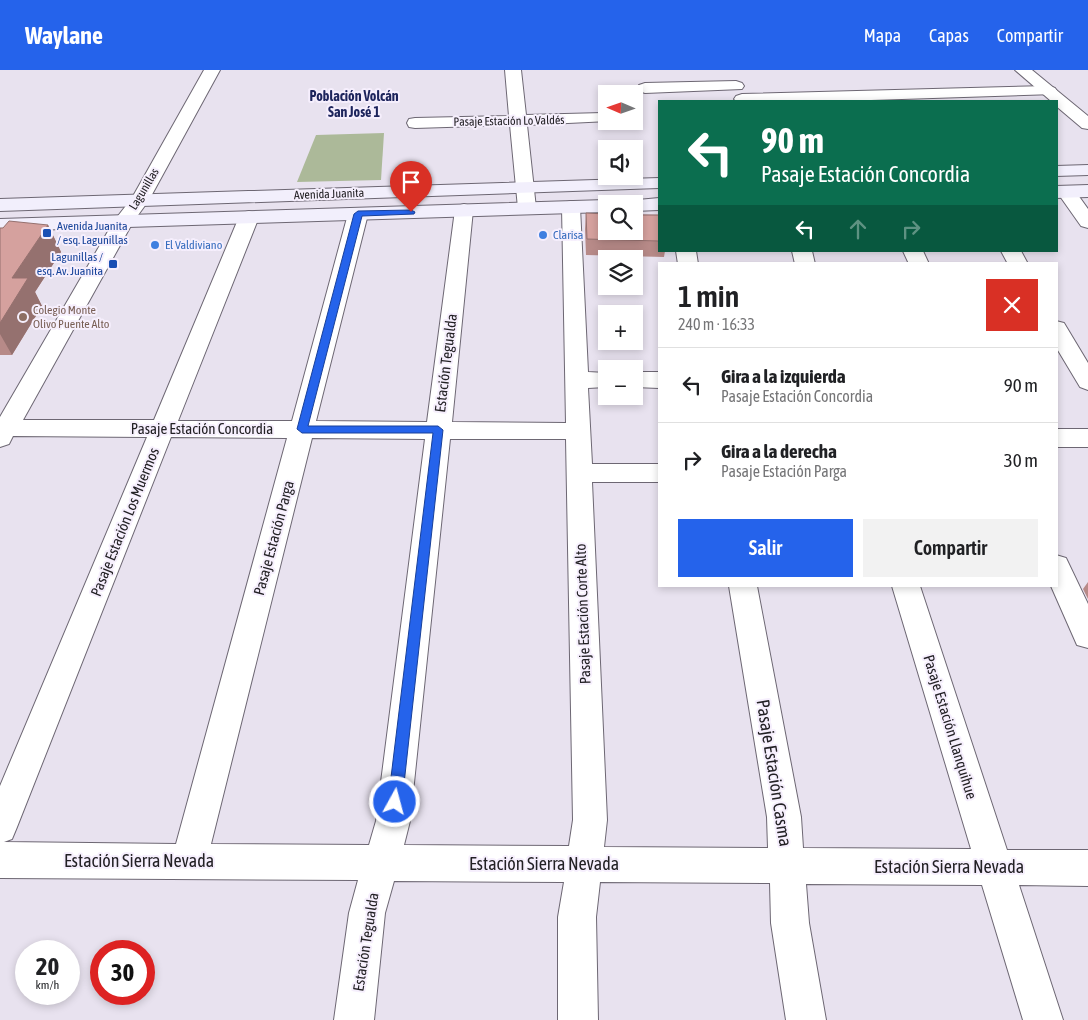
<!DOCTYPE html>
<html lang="es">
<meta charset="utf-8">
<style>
body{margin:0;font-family:"Asap Condensed",sans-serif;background:#f2f2f2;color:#202124;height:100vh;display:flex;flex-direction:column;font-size:19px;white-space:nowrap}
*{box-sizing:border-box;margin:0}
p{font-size:16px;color:#757577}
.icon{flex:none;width:28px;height:28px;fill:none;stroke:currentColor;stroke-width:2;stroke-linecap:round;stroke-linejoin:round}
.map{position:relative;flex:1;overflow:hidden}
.side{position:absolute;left:658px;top:192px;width:400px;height:325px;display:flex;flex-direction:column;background:#fff;border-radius:0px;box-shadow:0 2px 8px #0003}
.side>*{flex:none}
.guide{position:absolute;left:658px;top:30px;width:400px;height:152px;border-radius:0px;box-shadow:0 2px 8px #0003;background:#0b6e4f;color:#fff;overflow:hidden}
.needle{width:32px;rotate:272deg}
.controls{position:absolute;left:598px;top:15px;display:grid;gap:10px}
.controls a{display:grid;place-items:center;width:45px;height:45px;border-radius:0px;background:#fff;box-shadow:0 2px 8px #0003;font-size:25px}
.speed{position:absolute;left:15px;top:870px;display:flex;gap:10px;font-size:25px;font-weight:700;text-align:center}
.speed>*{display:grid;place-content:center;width:65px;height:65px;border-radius:50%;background:#fff;box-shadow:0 2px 8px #0003;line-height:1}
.speed small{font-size:12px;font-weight:400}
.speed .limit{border:8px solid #d22;background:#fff;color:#111}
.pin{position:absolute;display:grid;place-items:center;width:42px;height:42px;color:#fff;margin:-51px -21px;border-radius:50% 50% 50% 0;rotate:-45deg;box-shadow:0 0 5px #0007}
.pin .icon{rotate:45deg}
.me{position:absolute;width:55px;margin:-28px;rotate:7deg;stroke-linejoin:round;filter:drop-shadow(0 0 4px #0008)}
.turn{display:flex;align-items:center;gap:18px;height:105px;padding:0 20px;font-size:22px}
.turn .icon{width:65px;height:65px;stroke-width:2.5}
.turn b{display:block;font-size:35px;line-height:42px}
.lanes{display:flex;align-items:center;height:48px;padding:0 20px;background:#0003;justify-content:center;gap:25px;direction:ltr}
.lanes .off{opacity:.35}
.round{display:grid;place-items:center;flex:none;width:52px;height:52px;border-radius:0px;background:#f2f2f2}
.headline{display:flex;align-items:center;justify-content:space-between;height:85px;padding:0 20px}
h1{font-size:30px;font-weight:600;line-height:38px}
.action{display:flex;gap:10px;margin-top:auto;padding:10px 20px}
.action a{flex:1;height:58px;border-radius:0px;background:#2563eb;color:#fff;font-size:20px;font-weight:600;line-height:58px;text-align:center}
.action a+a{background:#f2f2f2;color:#202124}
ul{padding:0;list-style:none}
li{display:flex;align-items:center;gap:15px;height:75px;padding:0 20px;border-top:1px solid #e0e0e0}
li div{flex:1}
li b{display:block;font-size:19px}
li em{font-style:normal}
header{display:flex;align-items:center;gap:30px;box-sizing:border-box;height:70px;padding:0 25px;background:#2563eb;color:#fff}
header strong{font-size:24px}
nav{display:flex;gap:28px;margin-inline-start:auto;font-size:18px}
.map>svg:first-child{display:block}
.green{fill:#acb999}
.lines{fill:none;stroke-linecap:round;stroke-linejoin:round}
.minor-casing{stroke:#6d6773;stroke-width:2}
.tertiary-casing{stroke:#6d6773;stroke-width:2}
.secondary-casing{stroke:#6d6773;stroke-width:2}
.minor{fill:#fff;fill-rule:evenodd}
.tertiary{fill:#fff;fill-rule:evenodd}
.secondary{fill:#f2effc;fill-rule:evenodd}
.wall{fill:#b78a88}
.shaded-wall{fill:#95716f}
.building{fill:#d5a19e;stroke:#95716f}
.route{fill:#2563eb;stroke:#184099}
.transit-dot{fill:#1a4fb4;stroke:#f6effd;stroke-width:2}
.shop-dot{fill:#3f7fe0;stroke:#f6effd;stroke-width:2}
.education-dot{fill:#8d6e63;stroke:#f6effd;stroke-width:2}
.labels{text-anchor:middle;stroke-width:4;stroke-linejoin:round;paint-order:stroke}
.far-street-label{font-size:12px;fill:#232125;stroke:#f6effd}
.far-transit-label{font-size:12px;fill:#164399;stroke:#f6effd;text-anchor:start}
.far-shop-label{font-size:12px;fill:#366cbe;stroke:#f6effd;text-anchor:start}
.far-education-label{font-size:12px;fill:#785e54;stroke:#f6effd;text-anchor:start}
.far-neighbourhood-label{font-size:14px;font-weight:bold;fill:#1d245c;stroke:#f6effd}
.street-label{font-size:15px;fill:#232125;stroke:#f6effd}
.near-street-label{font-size:18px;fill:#232125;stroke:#f6effd}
</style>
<header>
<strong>Waylane</strong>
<nav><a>Mapa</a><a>Capas</a><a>Compartir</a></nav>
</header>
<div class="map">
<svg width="1088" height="950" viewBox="0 0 1088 950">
<rect width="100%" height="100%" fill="#e8e2ef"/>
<!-- green -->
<path class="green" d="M 384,63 L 381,110 L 297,112 L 316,65 Z"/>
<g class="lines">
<!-- minor casing -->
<g class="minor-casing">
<path id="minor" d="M 204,0 L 220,0 L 149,130 L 133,152 L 23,350 L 154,350 L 239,147 L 242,143 L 249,141 L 256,143 L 259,147 L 178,351 L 292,351 L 348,144 L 351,140 L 358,138 L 365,140 L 368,144 L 316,351 L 427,352 L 455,140 L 457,136 L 464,134 L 471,136 L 473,140 L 452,352 L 566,353 L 562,137 L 564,133 L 571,131 L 578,133 L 580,137 L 588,302 L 606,303 L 606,317 L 588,318 L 592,394 L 659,394 L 659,412 L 592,412 L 607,750 L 604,777 L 768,778 L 767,747 L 729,516 L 757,516 L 801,747 L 803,778 L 971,779 L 892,516 L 920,516 L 1007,780 L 1088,780 L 1088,816 L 1019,815 L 1063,950 L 1023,950 L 982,815 L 806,814 L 809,853 L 826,950 L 786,950 L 771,853 L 770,813 L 600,812 L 596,847 L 598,950 L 558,950 L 558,847 L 564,812 L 394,811 L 385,843 L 374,950 L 334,950 L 349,843 L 358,810 L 0,808 L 0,716 L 147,367 L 13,366 L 9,374 L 0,377 L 0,347 L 114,151 L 132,128 ZM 171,367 L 287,368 L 176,774 L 4,772 L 12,769 L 17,757 ZM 312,368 L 425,369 L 376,751 L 369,775 L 211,774 ZM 450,369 L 566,369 L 573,750 L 569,776 L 404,775 L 410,751 Z
M 505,0 L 521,0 L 526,45 L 603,43 L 606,44 L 606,51 L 609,51 L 527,55 L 536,138 L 534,142 L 527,144 L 520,142 L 518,138 L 510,55 L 415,58 L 409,57 L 407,53 L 409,49 L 415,48 L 509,46 Z
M 736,11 L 742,13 L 744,16 L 742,19 L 645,23 L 639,21 L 637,18 L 639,15 L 645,13 Z
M 1049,16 L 1055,18 L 1057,21 L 1055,24 L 840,31 L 736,31 L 734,29 L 736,26 L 742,24 Z
M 1066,116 L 1073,118 L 1088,139 L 1088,158 L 1081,156 L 1057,122 L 1059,118 Z
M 676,181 L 696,181 L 698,194 L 678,194 Z
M 792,181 L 812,181 L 815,194 L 795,194 Z
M 903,181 L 923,181 L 929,194 L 909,194 Z
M 1001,181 L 1021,181 L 1028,194 L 1008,194 Z
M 1056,251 L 1064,253 L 1088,293 L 1088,320 L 1080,317 L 1056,277 Z
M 634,302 L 659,302 L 659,318 L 634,317 Z
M 1056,359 L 1088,359 L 1088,377 L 1056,377 Z
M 1056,485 L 1066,488 L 1088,534 L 1088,578 L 1077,575 L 1051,516 L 1056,516 Z"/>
</g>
<!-- tertiary casing -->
<g class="tertiary-casing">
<path id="tertiary" d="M 1015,0 L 1032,0 L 1088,46 L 1088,59 L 1082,58 L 1056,36 L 1056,31 L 1051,31 Z"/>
</g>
<!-- secondary casing -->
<g class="secondary-casing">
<path id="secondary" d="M 1088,95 L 1088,105 L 1056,106 L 1056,96 Z
M 659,108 L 659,118 L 0,141 L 0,129 Z
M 1088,115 L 1088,127 L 1056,128 L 1056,116 Z
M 659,128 L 659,140 L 634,141 L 634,134 L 625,134 L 627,131 Z
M 606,130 L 614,134 L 606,134 L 606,142 L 0,161 L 0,149 Z"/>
</g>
<!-- minor -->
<use href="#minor" class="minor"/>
<!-- tertiary -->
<use href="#tertiary" class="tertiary"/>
<!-- secondary -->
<use href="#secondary" class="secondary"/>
</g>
<!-- wall -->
<path class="wall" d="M 586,143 L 659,145 L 659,181 L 665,181 L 664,187 L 586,185 L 585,159 Z
M 48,155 L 61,182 L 35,222 L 42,236 L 12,285 L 0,285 L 0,158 Z
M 1088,512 L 1088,529 L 1083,519 Z"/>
<!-- shaded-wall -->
<path class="shaded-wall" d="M 48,155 L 61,182 L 35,222 L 42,236 L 12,285 L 0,264 L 0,253 L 12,208 Z"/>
<!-- building -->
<path class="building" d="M 586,143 L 606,144 L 606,161 L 634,161 L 634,145 L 659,145 L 659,171 L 587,169 Z
M 9,151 L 48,155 L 12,208 L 28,208 L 0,253 L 0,158 L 3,158 Z"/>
<!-- route -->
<path class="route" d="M 411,140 L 415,142 L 414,144 L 362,146 L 308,356 L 438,356 L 443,360 L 402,732 L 400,736 L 395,738 L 390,736 L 388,732 L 433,363 L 302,363 L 297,359 L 354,144 L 358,141 Z"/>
<!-- markers -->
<g class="transit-dot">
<rect x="42" y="158" width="10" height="10" rx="2.5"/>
<rect x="108" y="189" width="10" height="10" rx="2.5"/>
</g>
<g class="shop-dot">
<circle cx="543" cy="165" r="5"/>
<circle cx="155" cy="175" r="5"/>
</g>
<circle class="education-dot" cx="23" cy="247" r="5"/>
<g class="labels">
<!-- far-street labels -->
<g class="far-street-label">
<text transform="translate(509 51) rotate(-1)" y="4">Pasaje Estación Lo Valdés</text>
<text transform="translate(144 119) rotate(-59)" y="4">Lagunillas</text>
<text transform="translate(329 124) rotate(-2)" y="4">Avenida Juanita</text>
</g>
<!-- far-transit labels -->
<g class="far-transit-label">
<text x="57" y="160">Avenida Juanita<tspan x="57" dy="14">/ esq. Lagunillas</tspan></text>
<text x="103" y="191" text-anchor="end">Lagunillas /<tspan x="103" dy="14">esq. Av. Juanita</tspan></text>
</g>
<!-- far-shop labels -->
<g class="far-shop-label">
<text x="553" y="169">Clarisa</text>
<text x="165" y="179">El Valdiviano</text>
</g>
<!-- far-education labels -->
<g class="far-education-label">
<text x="33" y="244">Colegio Monte<tspan x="33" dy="14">Olivo Puente Alto</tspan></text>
</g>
<!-- far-neighbourhood labels -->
<g class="far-neighbourhood-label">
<text x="354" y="31">Población Volcán<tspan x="354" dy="16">San José 1</tspan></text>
</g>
<!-- street labels -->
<g class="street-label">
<text transform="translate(446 293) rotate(-83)" y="5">Estación Tegualda</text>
<text x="202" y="364">Pasaje Estación Concordia</text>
<text transform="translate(125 452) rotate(-68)" y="5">Pasaje Estación Los Muermos</text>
<text transform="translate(274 468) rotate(-75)" y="5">Pasaje Estación Parga</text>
<text transform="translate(583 544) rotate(-92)" y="5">Pasaje Estación Corte Alto</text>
<text transform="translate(950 657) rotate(73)" y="5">Pasaje Estación Llanquihue</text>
<text transform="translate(366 872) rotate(-81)" y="5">Estación Tegualda</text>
</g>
<!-- near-street labels -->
<g class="near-street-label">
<text transform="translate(774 703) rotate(81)" y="6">Pasaje Estación Casma</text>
<text x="139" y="797">Estación Sierra Nevada</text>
<text x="544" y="800">Estación Sierra Nevada</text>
<text x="949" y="803">Estación Sierra Nevada</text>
</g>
</g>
</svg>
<div class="controls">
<a><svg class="needle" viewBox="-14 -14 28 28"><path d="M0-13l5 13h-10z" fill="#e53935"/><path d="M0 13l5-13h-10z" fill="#757577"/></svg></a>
<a><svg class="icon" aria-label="sound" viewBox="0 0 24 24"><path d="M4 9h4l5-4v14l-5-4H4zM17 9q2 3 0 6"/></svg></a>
<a><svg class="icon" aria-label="search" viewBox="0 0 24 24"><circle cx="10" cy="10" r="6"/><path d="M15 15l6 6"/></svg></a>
<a><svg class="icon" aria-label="layers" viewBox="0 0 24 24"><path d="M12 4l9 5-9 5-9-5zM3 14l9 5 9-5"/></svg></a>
<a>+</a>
<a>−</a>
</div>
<div class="speed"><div>20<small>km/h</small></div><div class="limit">30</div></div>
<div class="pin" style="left:411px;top:142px;background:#d93025"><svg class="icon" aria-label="arrive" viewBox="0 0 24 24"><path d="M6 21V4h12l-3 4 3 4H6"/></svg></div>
<svg class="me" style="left:395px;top:732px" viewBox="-20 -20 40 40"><circle r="17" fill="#2563eb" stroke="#fff" stroke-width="3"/><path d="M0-11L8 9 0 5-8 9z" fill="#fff"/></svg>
<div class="guide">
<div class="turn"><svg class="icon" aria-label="left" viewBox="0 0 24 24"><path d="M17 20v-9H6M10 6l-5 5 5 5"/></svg><div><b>90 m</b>Pasaje Estación Concordia</div></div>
<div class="lanes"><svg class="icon" aria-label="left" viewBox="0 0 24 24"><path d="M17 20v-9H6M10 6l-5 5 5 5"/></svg><svg class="icon off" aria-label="ahead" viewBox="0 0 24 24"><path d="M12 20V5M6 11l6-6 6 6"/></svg><svg class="icon off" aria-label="right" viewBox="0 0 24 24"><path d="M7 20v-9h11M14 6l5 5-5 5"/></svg></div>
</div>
<section class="side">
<div class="headline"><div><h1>1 min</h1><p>240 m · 16:33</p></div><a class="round" style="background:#d93025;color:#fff"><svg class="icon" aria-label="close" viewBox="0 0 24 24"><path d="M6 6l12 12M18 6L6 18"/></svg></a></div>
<ul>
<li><svg class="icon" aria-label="left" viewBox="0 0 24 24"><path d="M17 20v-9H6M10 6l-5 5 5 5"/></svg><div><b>Gira a la izquierda</b><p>Pasaje Estación Concordia</p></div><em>90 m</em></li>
<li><svg class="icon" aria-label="right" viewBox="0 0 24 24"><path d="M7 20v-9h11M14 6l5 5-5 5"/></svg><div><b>Gira a la derecha</b><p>Pasaje Estación Parga</p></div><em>30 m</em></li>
</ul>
<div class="action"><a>Salir</a><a>Compartir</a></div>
</section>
</div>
